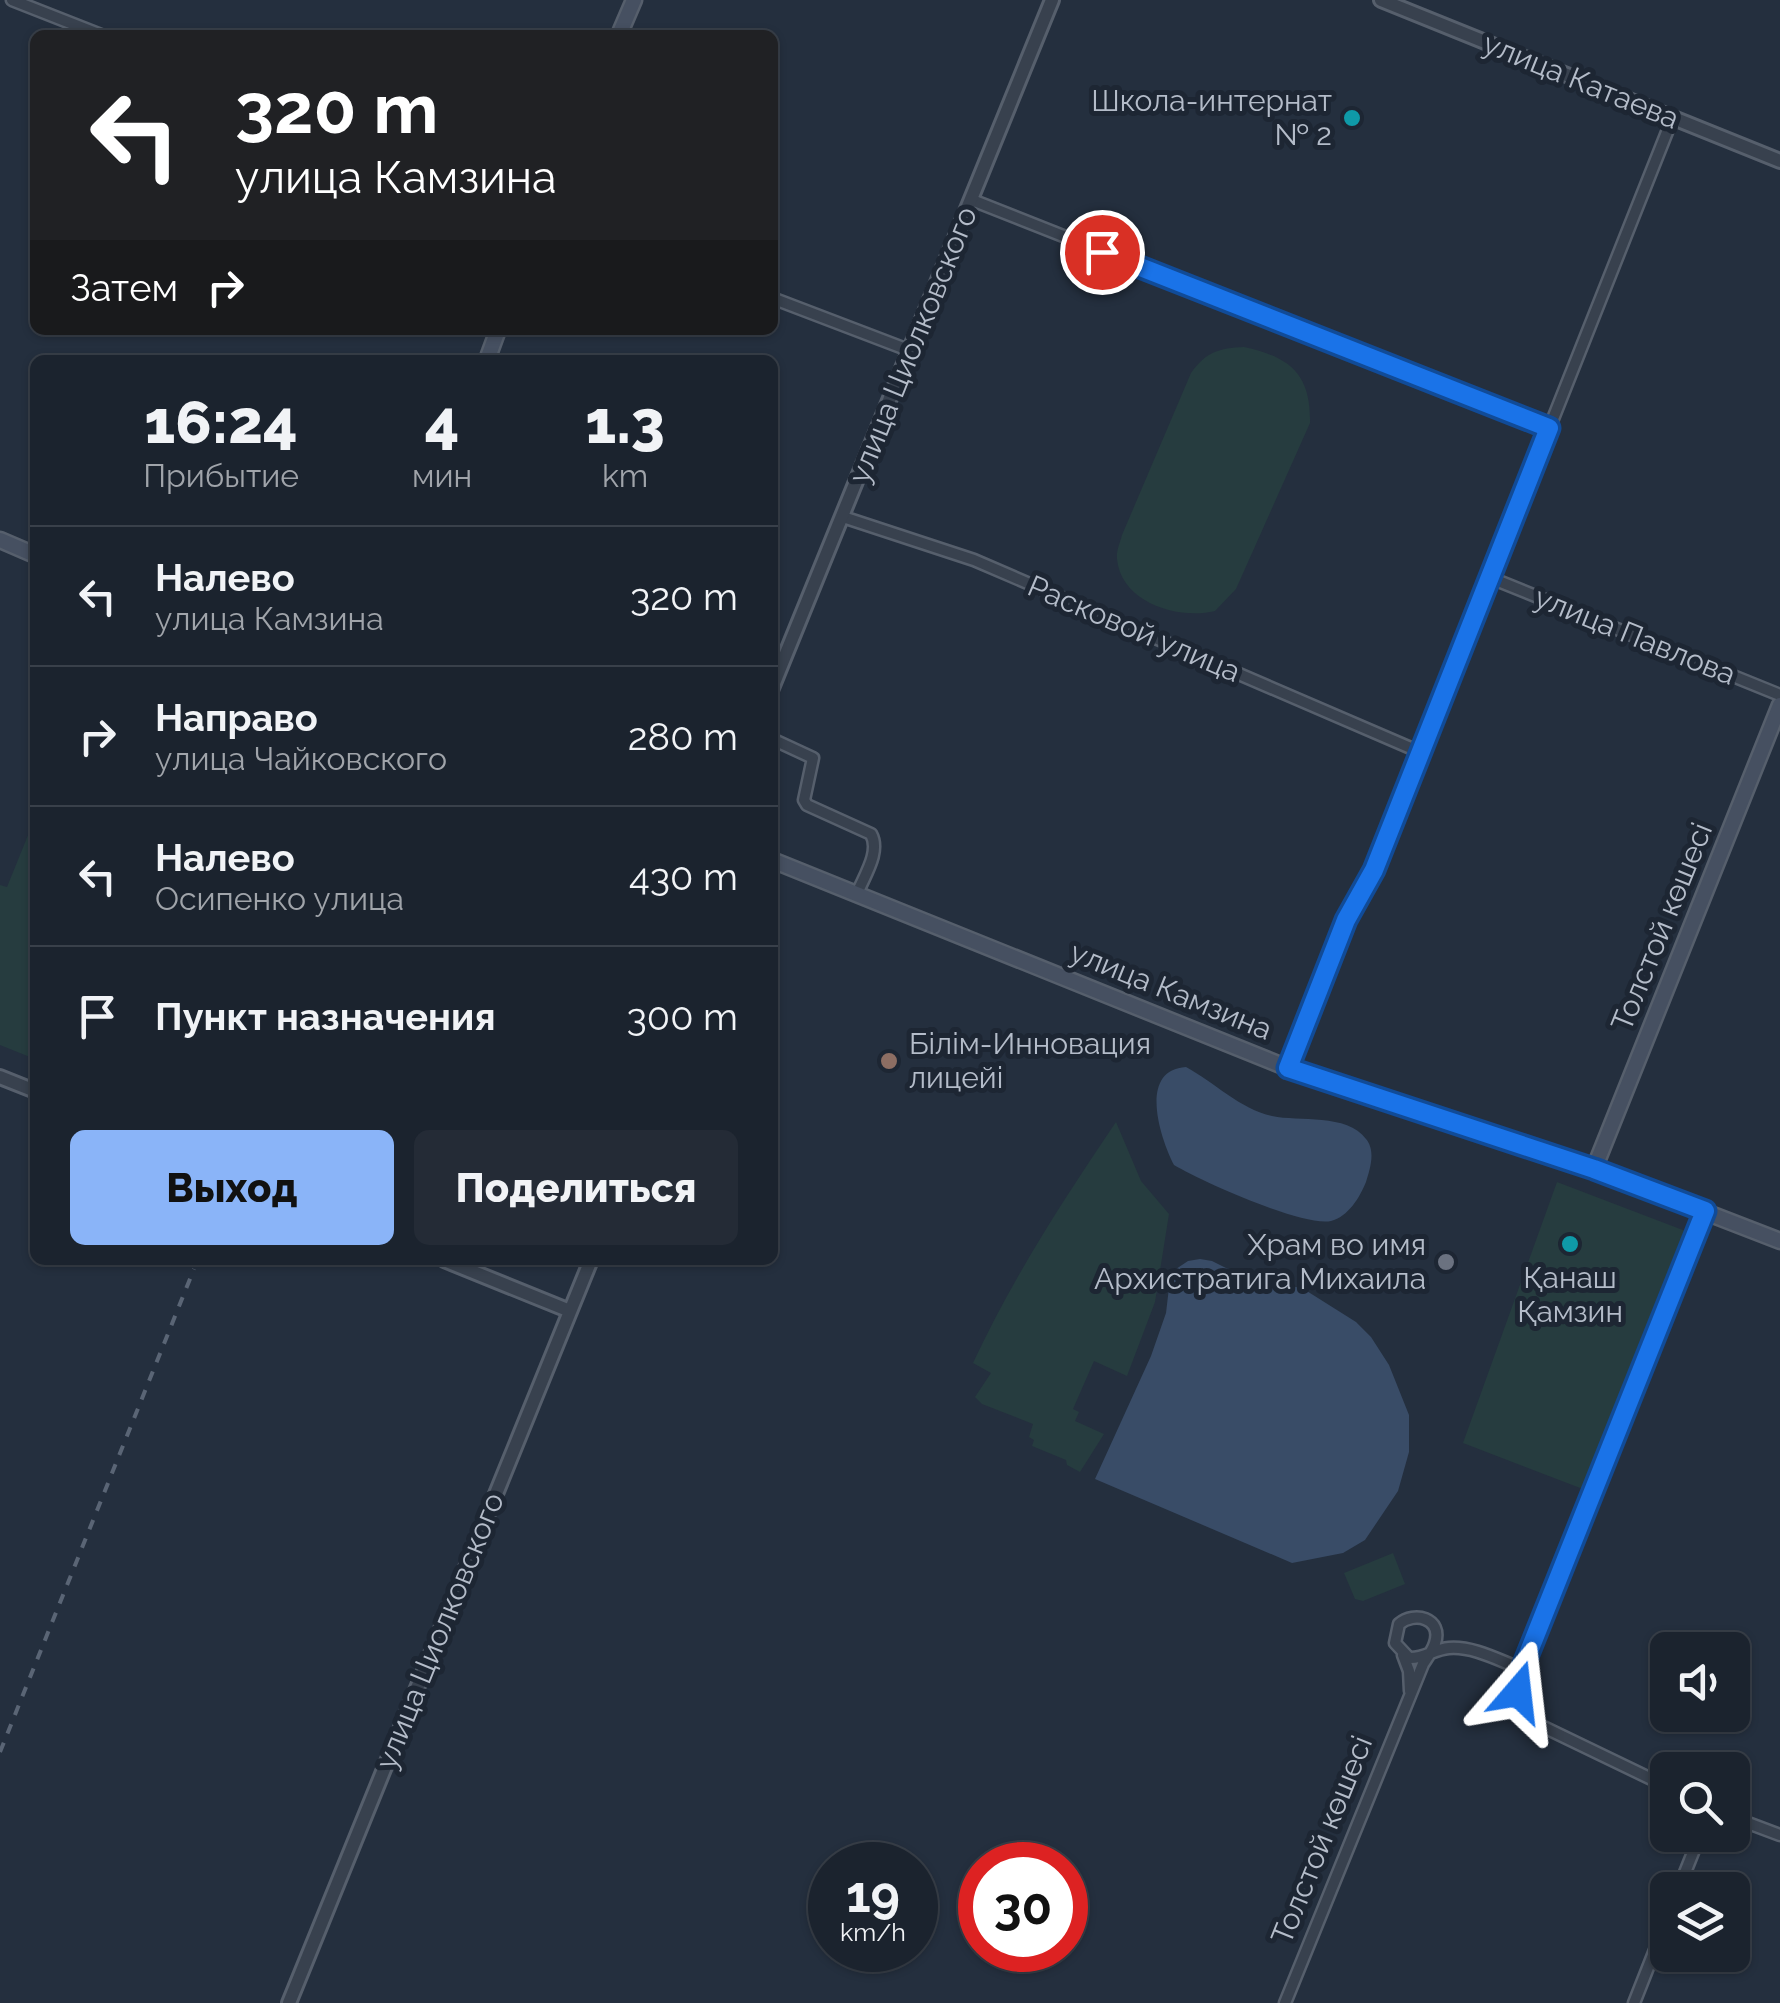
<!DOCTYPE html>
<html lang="ru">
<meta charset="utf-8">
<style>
body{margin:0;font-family:Raleway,sans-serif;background:#242b36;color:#f1f3f6;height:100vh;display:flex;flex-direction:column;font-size:38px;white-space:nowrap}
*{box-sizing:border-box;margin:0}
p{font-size:32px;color:#a0a4aa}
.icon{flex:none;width:55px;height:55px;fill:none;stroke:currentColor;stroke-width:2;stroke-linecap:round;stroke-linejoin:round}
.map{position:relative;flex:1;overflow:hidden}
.sheet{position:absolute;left:30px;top:355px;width:748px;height:910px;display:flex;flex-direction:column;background:#1b232e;border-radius:15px;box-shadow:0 2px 8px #0004,0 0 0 2px #39404a}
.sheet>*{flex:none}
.guide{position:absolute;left:30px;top:30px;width:748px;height:305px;border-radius:15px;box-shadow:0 2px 8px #0004,0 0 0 2px #39404a;background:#202124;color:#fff;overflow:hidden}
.fabs{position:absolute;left:1650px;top:1632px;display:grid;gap:20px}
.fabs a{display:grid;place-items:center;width:100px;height:100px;border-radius:15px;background:#1b232e;box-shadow:0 2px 8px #0004,0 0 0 2px #39404a;font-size:50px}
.speed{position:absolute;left:808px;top:1842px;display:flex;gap:20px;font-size:50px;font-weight:700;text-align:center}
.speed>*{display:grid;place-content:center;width:130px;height:130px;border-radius:50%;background:#1b232e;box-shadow:0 2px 8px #0004,0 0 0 2px #39404a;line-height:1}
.speed small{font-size:25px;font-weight:400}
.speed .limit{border:15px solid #d22;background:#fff;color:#111}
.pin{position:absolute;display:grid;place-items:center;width:85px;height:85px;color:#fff;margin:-42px;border:5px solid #fff;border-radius:50%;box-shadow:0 2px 10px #0007}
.me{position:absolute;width:110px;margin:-55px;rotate:17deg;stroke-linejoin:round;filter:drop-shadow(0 0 8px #0008)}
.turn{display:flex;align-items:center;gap:35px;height:210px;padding:0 40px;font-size:45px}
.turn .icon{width:130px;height:130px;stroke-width:2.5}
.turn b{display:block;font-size:70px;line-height:85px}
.then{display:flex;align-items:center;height:95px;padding:0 40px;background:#0003;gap:20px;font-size:38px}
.eta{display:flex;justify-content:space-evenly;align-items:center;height:170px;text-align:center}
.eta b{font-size:60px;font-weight:800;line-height:70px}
.button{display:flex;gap:20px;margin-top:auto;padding:20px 40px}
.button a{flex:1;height:115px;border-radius:15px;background:#8ab4f8;color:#111;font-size:40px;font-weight:800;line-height:115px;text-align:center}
.button a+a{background:#242b36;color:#f1f3f6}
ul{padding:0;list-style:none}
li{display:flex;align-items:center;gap:30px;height:140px;padding:0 40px;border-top:2px solid #39404a}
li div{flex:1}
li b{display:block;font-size:38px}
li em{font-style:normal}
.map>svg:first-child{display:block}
.green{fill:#263c3f}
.water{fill:#394c67}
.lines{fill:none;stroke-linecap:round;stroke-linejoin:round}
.minor-casing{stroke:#565f6c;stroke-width:15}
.tertiary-casing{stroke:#565f6c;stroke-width:18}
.secondary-casing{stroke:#565f6c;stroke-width:19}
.minor{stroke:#38414e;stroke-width:10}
.tertiary{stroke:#38414e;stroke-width:12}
.secondary{stroke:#465061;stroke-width:14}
.rail{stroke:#5a6575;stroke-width:4;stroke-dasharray:10 10;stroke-linecap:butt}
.route-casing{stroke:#114b97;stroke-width:25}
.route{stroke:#1a73e8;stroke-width:18}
.culture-dot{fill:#0f9aa8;stroke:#1d2633;stroke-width:4}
.education-dot{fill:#8d6e63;stroke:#1d2633;stroke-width:4}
.worship-dot{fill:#6b7280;stroke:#1d2633;stroke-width:4}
.labels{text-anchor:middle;stroke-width:10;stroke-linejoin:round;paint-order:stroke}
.street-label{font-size:30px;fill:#b4bcc9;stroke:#1d2633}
.poi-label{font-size:30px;fill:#b4bcc9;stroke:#1d2633;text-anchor:end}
</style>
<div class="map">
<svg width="1780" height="2003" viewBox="0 0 1780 2003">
<rect width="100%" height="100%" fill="#242f3e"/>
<!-- green -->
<path class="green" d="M 1244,347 C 1290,357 1311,374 1310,423 L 1236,589 L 1215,611 C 1179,620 1121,603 1117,559 C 1116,551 1120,543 1122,535 L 1191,373 C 1206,352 1219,348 1244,347 Z
M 35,818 L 35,1059 L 0,1045 L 0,885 L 7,887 Z
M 1116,1122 L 1141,1181 L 1169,1214 L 1155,1302 L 1127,1376 L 1094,1361 L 1073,1409 L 1079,1412 L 1075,1421 L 1104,1434 L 1080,1472 L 1067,1465 L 1066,1460 L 1032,1446 L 1034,1440 L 1029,1437 L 1033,1424 L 982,1404 L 975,1397 L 991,1373 L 973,1363 C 1015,1274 1062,1202 1116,1122 Z
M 1557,1182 L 1688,1232 L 1588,1491 L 1463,1443 Z
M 1393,1553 L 1405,1584 L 1363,1601 L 1355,1599 L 1344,1573 Z"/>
<!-- water -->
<path class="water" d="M 1186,1067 C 1214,1082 1240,1109 1272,1116 C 1299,1122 1347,1113 1366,1139 C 1376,1151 1370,1169 1366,1182 C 1360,1197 1348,1217 1331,1221 C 1303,1227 1201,1181 1174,1165 C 1161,1140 1137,1070 1186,1067 Z
M 1200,1259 L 1212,1261 L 1264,1287 L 1277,1284 L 1302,1288 L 1356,1322 L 1371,1337 L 1389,1365 L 1409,1415 L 1409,1452 L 1398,1491 L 1365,1540 L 1343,1553 L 1292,1563 L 1095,1479 L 1151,1356 L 1166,1313 L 1170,1279 L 1176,1269 L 1188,1261 Z"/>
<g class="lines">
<!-- minor casing -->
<g class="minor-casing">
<path id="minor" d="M 12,0 L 101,35
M 972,200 L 1549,428
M 772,298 L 911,351
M 843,517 L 974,560 L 1420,752
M 1491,578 L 1780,695
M 772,739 L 813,758 L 804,800 L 807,805 L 871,834 C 881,852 864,876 857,894
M 1288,1068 L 1347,921 L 1374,869 L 1673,117
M 1403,1655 L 1409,1671 L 1410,1691
M 1668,1787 L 1529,1720 L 1518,1708 L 1522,1669 L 1705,1211
M 1732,1817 L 1780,1835
M 1678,1890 L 1700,1835
M 1285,2003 L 1423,1664 C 1427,1658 1433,1650 1435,1643 C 1443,1618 1414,1611 1399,1624 L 1395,1643 L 1409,1658 C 1424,1659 1434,1649 1449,1648 C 1474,1646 1500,1661 1522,1669
M 1634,2003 L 1668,1917"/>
</g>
<!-- tertiary casing -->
<g class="tertiary-casing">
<path id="tertiary" d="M 1381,0 L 1780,161
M 772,688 L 1052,0
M 0,1077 L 35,1091
M 444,1260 L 570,1311
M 289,2003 L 591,1260"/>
</g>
<!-- secondary casing -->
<g class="secondary-casing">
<path id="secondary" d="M 619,35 L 634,0
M 487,360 L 498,330
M 0,540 L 35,555
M 772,860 L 1288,1068 L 1594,1169 L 1780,1241
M 1594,1169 L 1780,705"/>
</g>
<!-- minor -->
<use href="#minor" class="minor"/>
<!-- tertiary -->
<use href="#tertiary" class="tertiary"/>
<!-- secondary -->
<use href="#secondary" class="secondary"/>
<!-- rail -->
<path class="rail" d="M 0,1752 L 194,1269"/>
</g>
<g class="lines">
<!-- route casing -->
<g class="route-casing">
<path id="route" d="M 1102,252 L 1549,428 L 1374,870 L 1346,920 L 1288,1068 L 1594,1169 L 1705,1211 L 1522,1669 L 1518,1692"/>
</g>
<!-- route -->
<use href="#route" class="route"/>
</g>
<!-- markers -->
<g class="culture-dot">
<circle cx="1352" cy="118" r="10"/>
<circle cx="1570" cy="1244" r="10"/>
</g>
<circle class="education-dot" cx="889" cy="1061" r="10"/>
<circle class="worship-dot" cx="1446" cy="1262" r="10"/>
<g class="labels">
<!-- street labels -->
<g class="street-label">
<text transform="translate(1581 81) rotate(22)" y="10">улица Катаева</text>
<text transform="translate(913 345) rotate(-68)" y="10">улица Циолковского</text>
<text transform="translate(1134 629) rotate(23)" y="10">Расковой улица</text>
<text transform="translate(1635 636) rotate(22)" y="10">улица Павлова</text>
<text transform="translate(1662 927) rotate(-68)" y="10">Толстой көшесі</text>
<text transform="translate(1171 991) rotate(22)" y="10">улица Камзина</text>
<text transform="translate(440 1631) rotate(-68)" y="10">улица Циолковского</text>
<text transform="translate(1322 1840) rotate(-68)" y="10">Толстой көшесі</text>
</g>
<!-- poi labels -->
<g class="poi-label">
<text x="1332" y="111">Школа-интернат<tspan x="1332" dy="34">№ 2</tspan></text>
<text x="909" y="1054" text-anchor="start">Білім-Инновация<tspan x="909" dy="34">лицейі</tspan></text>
<text x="1426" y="1255">Храм во имя<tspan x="1426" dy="34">Архистратига Михаила</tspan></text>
<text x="1570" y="1288" text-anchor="middle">Қанаш<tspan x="1570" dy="34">Қамзин</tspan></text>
</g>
</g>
</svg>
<div class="fabs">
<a><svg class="icon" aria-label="sound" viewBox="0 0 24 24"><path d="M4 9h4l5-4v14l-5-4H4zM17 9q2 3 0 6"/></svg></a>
<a><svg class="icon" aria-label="search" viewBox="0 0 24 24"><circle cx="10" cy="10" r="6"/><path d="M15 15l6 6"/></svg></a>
<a><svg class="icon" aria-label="layers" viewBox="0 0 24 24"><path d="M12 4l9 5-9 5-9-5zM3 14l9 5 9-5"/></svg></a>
</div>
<div class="speed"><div>19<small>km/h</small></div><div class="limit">30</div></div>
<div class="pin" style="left:1102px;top:252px;background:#d93025"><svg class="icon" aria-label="arrive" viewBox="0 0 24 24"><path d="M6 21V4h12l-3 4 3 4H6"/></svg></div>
<svg class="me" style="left:1518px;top:1692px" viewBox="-20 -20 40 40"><path d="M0-17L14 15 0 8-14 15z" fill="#1a73e8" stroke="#fff" stroke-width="4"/></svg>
<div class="guide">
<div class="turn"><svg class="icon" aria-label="left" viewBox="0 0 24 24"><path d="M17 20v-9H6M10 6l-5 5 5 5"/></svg><div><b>320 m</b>улица Камзина</div></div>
<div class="then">Затем<svg class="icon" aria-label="right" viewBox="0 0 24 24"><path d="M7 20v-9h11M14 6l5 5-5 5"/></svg></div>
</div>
<section class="sheet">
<div class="eta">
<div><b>16:24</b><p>Прибытие</p></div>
<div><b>4</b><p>мин</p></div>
<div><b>1.3</b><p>km</p></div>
</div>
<ul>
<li><svg class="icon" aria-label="left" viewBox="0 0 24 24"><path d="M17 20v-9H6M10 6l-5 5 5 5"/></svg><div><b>Налево</b><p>улица Камзина</p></div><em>320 m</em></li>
<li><svg class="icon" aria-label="right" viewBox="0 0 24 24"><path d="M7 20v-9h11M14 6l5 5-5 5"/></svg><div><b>Направо</b><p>улица Чайковского</p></div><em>280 m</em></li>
<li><svg class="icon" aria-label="left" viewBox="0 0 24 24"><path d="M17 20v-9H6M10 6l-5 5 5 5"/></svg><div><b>Налево</b><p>Осипенко улица</p></div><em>430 m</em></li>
<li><svg class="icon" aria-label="arrive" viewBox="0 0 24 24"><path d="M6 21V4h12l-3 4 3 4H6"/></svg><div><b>Пункт назначения</b></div><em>300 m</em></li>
</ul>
<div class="button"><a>Выход</a><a>Поделиться</a></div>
</section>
</div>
